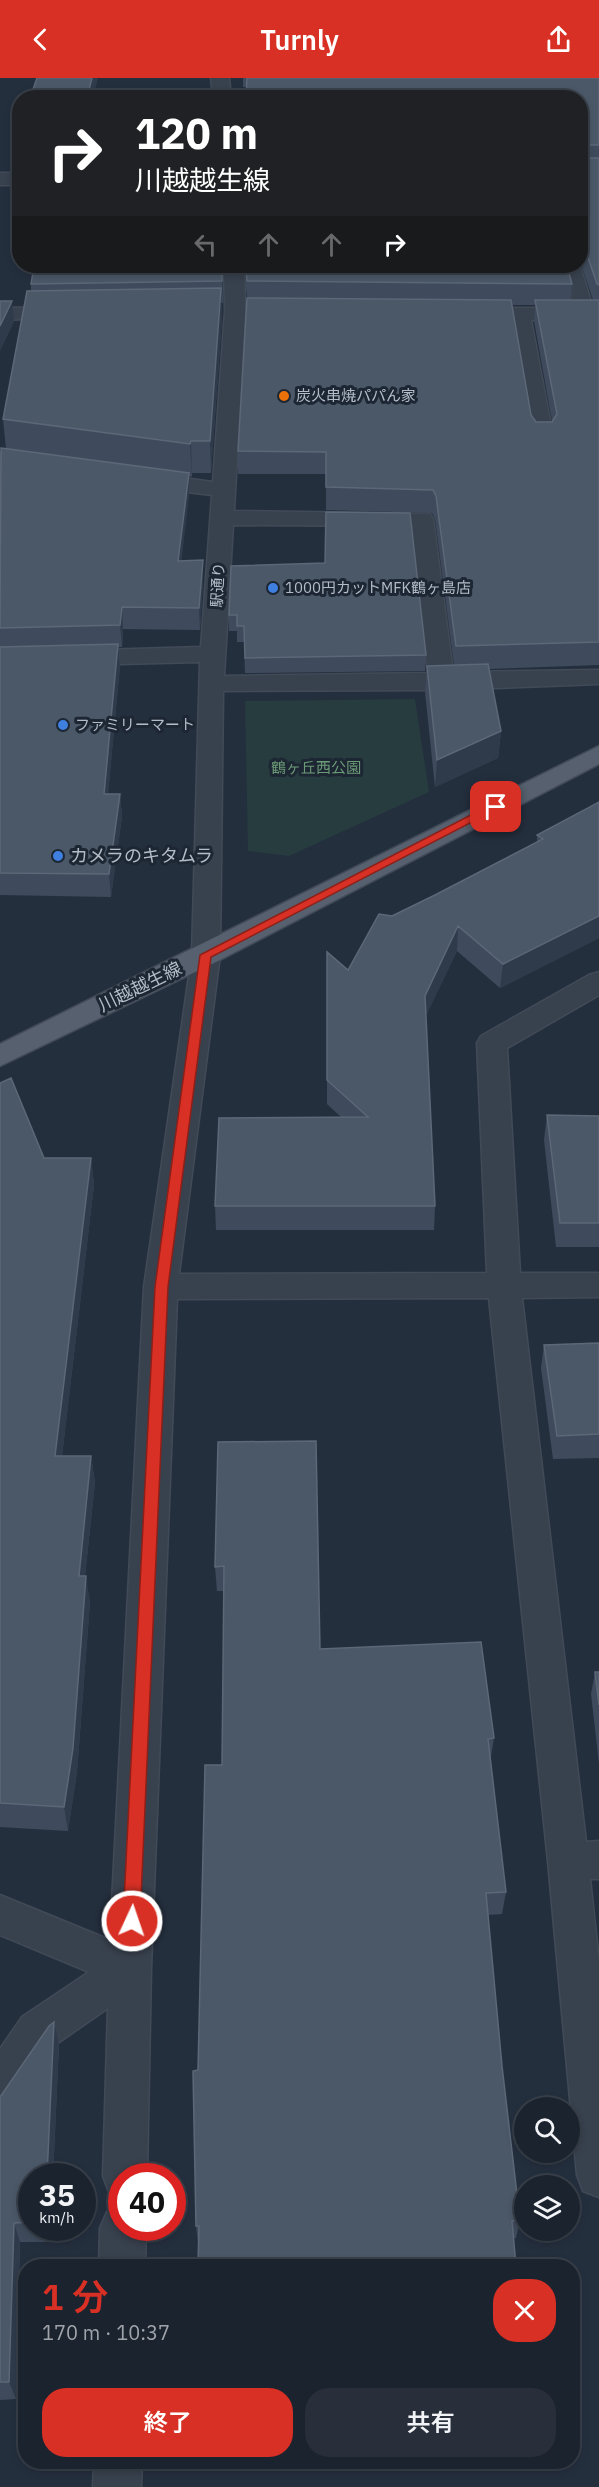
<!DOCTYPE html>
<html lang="ja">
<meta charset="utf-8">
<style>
body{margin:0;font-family:"IBM Plex Sans","Noto Sans JP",sans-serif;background:#282f3a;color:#f1f3f6;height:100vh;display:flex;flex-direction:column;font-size:22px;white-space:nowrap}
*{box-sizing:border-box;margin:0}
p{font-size:20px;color:#a0a4aa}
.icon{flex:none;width:33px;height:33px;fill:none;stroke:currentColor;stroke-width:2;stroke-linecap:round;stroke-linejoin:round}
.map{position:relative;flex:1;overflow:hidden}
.sheet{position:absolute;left:18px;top:2181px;width:562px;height:210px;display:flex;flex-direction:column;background:#1b232e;border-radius:24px;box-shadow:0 3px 9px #0003,0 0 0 2px #39404a}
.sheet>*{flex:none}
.guide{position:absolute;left:12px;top:12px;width:576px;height:183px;border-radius:24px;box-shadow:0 3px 9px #0003,0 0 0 2px #39404a;background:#202124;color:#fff;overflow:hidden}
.controls{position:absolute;left:514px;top:2019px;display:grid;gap:12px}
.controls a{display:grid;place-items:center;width:66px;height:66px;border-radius:50%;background:#1b232e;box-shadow:0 3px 9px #0003,0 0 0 2px #39404a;font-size:30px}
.speed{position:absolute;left:18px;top:2085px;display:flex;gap:12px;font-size:30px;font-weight:700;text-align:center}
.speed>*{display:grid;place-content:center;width:78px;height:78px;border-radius:50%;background:#1b232e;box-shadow:0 3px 9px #0003,0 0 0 2px #39404a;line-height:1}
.speed small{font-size:15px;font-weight:400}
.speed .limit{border:9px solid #d22;background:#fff;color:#111}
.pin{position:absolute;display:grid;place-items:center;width:51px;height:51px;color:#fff;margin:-26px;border-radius:12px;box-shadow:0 3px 9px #0006}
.me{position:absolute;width:66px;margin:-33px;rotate:3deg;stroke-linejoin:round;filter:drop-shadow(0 0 4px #0008)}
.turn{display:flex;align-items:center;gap:21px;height:126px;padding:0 24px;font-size:27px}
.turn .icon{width:78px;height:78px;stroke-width:2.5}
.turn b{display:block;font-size:42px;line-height:51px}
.lanes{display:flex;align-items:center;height:57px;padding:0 24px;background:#0003;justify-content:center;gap:30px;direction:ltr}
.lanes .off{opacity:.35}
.round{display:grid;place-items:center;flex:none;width:63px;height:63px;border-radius:24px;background:#282f3a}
.summary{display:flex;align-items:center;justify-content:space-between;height:102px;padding:0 24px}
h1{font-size:36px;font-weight:600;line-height:45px;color:#d93025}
.primary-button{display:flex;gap:12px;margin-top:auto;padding:12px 24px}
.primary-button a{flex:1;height:69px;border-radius:24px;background:#d93025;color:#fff;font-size:24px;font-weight:600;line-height:69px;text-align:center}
.primary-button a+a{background:#282f3a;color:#f1f3f6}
header{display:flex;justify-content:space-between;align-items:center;height:78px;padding:0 24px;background:#d93025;color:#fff;font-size:27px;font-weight:600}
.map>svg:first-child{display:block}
.green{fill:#263c3f}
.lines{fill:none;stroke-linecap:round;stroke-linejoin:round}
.minor-casing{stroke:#414a57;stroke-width:3}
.major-casing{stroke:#414a57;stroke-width:3}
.minor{fill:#38414e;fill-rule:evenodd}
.major{fill:#56606e;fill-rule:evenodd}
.wall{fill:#3f4b5c;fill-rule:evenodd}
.shaded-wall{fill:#2f3b4b}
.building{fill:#4b5868;stroke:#5c6777;stroke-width:1.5}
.route{fill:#d93025;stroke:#8d1f18;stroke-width:1.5}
.food-dot{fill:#e8710a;stroke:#1d2633;stroke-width:2}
.shop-dot{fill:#3f7fe0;stroke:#1d2633;stroke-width:2}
.labels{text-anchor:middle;stroke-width:6;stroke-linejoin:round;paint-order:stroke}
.far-poi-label{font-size:15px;fill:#b4bcc9;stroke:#1d2633;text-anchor:start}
.far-street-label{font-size:15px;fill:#b4bcc9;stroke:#1d2633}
.far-park-label{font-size:15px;fill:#6b9a76;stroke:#1d2633}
.poi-label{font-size:18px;fill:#b4bcc9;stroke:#1d2633;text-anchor:start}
.street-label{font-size:18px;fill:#b4bcc9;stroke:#1d2633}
</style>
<header><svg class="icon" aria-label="back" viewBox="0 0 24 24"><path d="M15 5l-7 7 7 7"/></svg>Turnly<svg class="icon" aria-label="share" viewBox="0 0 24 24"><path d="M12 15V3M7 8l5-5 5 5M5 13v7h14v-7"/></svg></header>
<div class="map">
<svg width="599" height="2409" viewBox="0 0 599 2409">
<rect width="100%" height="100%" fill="#242f3e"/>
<!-- green -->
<path class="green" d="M 415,621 L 429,714 L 289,778 L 248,773 L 245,623 Z"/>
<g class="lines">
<!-- minor casing -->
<g class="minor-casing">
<path id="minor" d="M 211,0 L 229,0 L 231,20 L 213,20 Z
M 0,95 L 20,95 L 20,107 L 0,107 Z
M 224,188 L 244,188 L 245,233 L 234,433 L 430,436 L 433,441 L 453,594 L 599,592 L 599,606 L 442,612 L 223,613 L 220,877 L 179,1196 L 487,1195 L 477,965 L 481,958 L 589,897 L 599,894 L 599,917 L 507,970 L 520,1195 L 599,1195 L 599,1219 L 522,1220 L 586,1764 L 599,1763 L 599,1801 L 590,1801 L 599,1884 L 599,2119 L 583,2113 L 577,2097 L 548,1783 L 489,1220 L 177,1221 L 151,1890 L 147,2098 L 122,2098 L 122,2119 L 109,2114 L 103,2098 L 108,1930 L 52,1969 L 15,2024 L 0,2031 L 0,1971 L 22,1939 L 89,1894 L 0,1857 L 0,1817 L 110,1862 L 144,1209 L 192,877 L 200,584 L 0,589 L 0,575 L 201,569 L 212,417 L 145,409 L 137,407 L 134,402 L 137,397 L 145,395 L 213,404 L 225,233 ZM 233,447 L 411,448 L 428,595 L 224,598 Z
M 561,188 L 580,188 L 593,230 L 599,230 L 599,242 L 531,242 L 553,359 L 550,364 L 534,364 L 531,359 L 511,242 L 463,240 L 460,236 L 463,232 L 470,230 L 573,230 Z
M 67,229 L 74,231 L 77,235 L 74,239 L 0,242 L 0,230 Z
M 122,2128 L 122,2150 L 146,2150 L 145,2188 L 99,2188 L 100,2150 L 107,2134 Z
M 94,2384 L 142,2384 L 141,2409 L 93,2409 Z"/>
</g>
<!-- major casing -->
<g class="major-casing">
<path id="major" d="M 599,668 L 599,686 L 216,884 L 0,988 L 0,966 Z"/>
</g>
<!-- minor -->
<use href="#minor" class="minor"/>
<!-- major -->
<use href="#major" class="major"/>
</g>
<!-- wall -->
<path class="wall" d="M 243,0 L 599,0 L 599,587 L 488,591 L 501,653 L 498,680 L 435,709 L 425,614 L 427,588 L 454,587 L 435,441 L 432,435 L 326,432 L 326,396 L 238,396 L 238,373 L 247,220 L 244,188 L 567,188 L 572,206 L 571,222 L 593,222 L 581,186 L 580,186 L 580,20 L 243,9 ZM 512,227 L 535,227 L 534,243 L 552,343 L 536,344 L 531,337 Z
M 34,188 L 223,188 L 223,225 L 221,225 L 222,241 L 211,395 L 192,395 L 192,399 L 189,398 L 189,416 L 181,483 L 203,504 L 200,552 L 123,551 L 122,569 L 119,569 L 120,588 L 108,716 L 120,716 L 122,738 L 111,819 L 0,817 L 0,374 L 6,371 L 3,341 L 31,213 L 31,206 Z
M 231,488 L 426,577 L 425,593 L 245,595 L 244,564 L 237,564 L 237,553 L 229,553 L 229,537 Z
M 599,724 L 599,860 L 500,910 L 457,873 L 426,937 L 435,1128 L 434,1152 L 216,1152 L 215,1128 L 341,1039 L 327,1026 L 327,874 L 348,892 L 435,817 L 537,764 L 537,757 Z
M 0,1005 L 44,1080 L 91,1080 L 94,1107 L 62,1378 L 91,1378 L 95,1405 L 85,1498 L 90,1524 L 77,1694 L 68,1753 L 0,1749 Z
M 547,1037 L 599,1038 L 599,1169 L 556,1169 L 544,1062 Z
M 599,1265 L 599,1380 L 553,1381 L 541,1290 L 544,1267 Z
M 218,1364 L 320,1571 L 494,1660 L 490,1684 L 506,1814 L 502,1836 L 488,1837 L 502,1988 L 520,2142 L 516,2160 L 198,2165 L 196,2148 L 198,1992 L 222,1687 L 224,1513 L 217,1513 L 215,1489 Z
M 595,1594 L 599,1594 L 599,1686 L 591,1616 Z
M 59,1967 L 53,2098 L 32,2098 L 32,2150 L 51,2150 L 51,2164 L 20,2164 L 16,2321 L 0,2322 L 0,2019 Z
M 404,2384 L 430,2384 L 404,2385 Z"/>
<!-- shaded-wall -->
<path class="shaded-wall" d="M 92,0 L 98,0 L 93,20 L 87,20 Z
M 222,188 L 223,188 L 223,225 L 222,203 Z
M 221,210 L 222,241 L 211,395 L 210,363 Z
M 12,223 L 14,244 L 0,273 L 0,248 Z
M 191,363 L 192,395 L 192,399 L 190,366 Z
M 189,395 L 189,416 L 179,505 L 178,483 Z
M 203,482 L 203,504 L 200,552 L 199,530 Z
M 122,529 L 123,551 L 122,569 L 120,547 Z
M 118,566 L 120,588 L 106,738 L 104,716 Z
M 501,653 L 498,680 L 435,709 L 437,682 Z
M 120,716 L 122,738 L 111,819 L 109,796 Z
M 599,838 L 599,860 L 500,910 L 503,886 Z
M 458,848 L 457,873 L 424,942 L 425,918 Z
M 91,1080 L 94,1107 L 59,1404 L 55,1378 Z
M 91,1378 L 95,1405 L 82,1524 L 79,1498 Z
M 86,1498 L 90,1524 L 77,1694 L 68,1753 L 64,1729 Z
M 54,1944 L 59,1967 L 53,2098 L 47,2098 Z
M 14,2145 L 20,2164 L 16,2321 L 9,2304 Z
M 47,2150 L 51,2150 L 51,2164 Z"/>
<!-- building -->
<path class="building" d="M 37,0 L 92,0 L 87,20 L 30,20 Z
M 247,0 L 599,0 L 599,67 L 580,67 L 580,20 L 246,20 Z
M 580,80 L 599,80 L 599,207 L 597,206 L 583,165 L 580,165 Z
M 34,188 L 222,188 L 222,203 L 31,206 Z
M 246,188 L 567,188 L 572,206 L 247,203 Z
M 221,210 L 210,363 L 191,363 L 190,366 L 3,341 L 27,213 Z
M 247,220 L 511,222 L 531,337 L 536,344 L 552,344 L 557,336 L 535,222 L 599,222 L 599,564 L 456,568 L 436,418 L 433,412 L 326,409 L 326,374 L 238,373 Z
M 0,223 L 12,223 L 0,248 Z
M 1,370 L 189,395 L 178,483 L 203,482 L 199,530 L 122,529 L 120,547 L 0,550 Z
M 326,434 L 410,435 L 426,577 L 245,580 L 244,548 L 237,548 L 237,537 L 229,537 L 231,488 L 325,485 Z
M 118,566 L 104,716 L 120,716 L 109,796 L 0,795 L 0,569 Z
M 488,586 L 501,653 L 437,682 L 427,588 Z
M 599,724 L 599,838 L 503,886 L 458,848 L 425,918 L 435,1128 L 215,1128 L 219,1040 L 368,1039 L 327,1002 L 327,874 L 348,892 L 379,836 L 392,838 L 435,817 L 543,761 L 537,757 Z
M 11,1000 L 44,1080 L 91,1080 L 55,1378 L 91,1378 L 79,1498 L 86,1498 L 73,1670 L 64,1729 L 0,1725 L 0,1005 Z
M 547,1037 L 599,1038 L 599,1145 L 560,1145 Z
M 599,1265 L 599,1356 L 557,1358 L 544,1267 Z
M 316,1363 L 320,1571 L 481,1564 L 494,1660 L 488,1661 L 506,1814 L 486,1815 L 502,1988 L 520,2142 L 512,2143 L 516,2188 L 198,2188 L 199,2148 L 196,2148 L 193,1993 L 198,1992 L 205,1687 L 222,1687 L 224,1488 L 215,1489 L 218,1364 Z
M 595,1594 L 599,1594 L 599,1627 Z
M 54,1944 L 47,2098 L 32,2098 L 32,2144 L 14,2145 L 9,2304 L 0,2304 L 0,2019 L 49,1948 Z"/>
<!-- route -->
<path class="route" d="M 492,726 L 501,729 L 211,879 L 168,1209 L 140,1843 L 138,1849 L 132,1851 L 126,1849 L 123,1843 L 155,1209 L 200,877 Z"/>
<!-- markers -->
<circle class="food-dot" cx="284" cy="318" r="6"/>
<g class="shop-dot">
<circle cx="273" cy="510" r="6"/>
<circle cx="63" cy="647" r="6"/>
<circle cx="58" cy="778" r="6"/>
</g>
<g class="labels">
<!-- far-poi labels -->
<g class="far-poi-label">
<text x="296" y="323">炭火串焼パパん家</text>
<text x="285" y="515">1000円カットMFK鶴ヶ島店</text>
<text x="75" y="652">ファミリーマート</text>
</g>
<!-- far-street labels -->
<g class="far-street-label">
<text transform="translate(218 507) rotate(-87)" y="5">駅通り</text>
</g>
<!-- far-park labels -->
<g class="far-park-label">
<text x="316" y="695">鶴ヶ丘西公園</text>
</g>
<!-- poi labels -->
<g class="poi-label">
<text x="70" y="784">カメラのキタムラ</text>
</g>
<!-- street labels -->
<g class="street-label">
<text transform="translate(140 909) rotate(-26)" y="6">川越越生線</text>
</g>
</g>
</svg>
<div class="controls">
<a><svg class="icon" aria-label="search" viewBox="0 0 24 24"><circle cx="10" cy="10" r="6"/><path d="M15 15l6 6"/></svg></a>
<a><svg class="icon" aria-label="layers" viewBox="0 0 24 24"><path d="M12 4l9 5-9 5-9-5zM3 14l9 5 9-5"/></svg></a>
</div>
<div class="speed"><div>35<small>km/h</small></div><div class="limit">40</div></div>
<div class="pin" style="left:496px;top:729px;background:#d93025"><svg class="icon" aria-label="arrive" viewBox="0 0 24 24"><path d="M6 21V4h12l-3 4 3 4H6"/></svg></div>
<svg class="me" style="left:132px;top:1843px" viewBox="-20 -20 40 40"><circle r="17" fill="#d93025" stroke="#fff" stroke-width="3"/><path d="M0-11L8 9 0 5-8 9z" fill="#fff"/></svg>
<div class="guide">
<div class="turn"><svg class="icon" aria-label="right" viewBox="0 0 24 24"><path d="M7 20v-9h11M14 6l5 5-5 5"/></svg><div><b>120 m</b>川越越生線</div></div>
<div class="lanes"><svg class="icon off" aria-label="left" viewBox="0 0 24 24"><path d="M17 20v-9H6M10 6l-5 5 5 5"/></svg><svg class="icon off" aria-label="ahead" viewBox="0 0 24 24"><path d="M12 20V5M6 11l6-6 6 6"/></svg><svg class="icon off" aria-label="ahead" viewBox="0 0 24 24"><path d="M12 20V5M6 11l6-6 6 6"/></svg><svg class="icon" aria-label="right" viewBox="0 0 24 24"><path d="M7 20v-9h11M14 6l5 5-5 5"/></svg></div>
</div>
<section class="sheet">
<div class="summary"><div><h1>1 分</h1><p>170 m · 10:37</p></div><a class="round" style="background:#d93025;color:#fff"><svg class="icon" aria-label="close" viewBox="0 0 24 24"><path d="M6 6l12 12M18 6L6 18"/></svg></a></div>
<div class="primary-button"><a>終了</a><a>共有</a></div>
</section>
</div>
